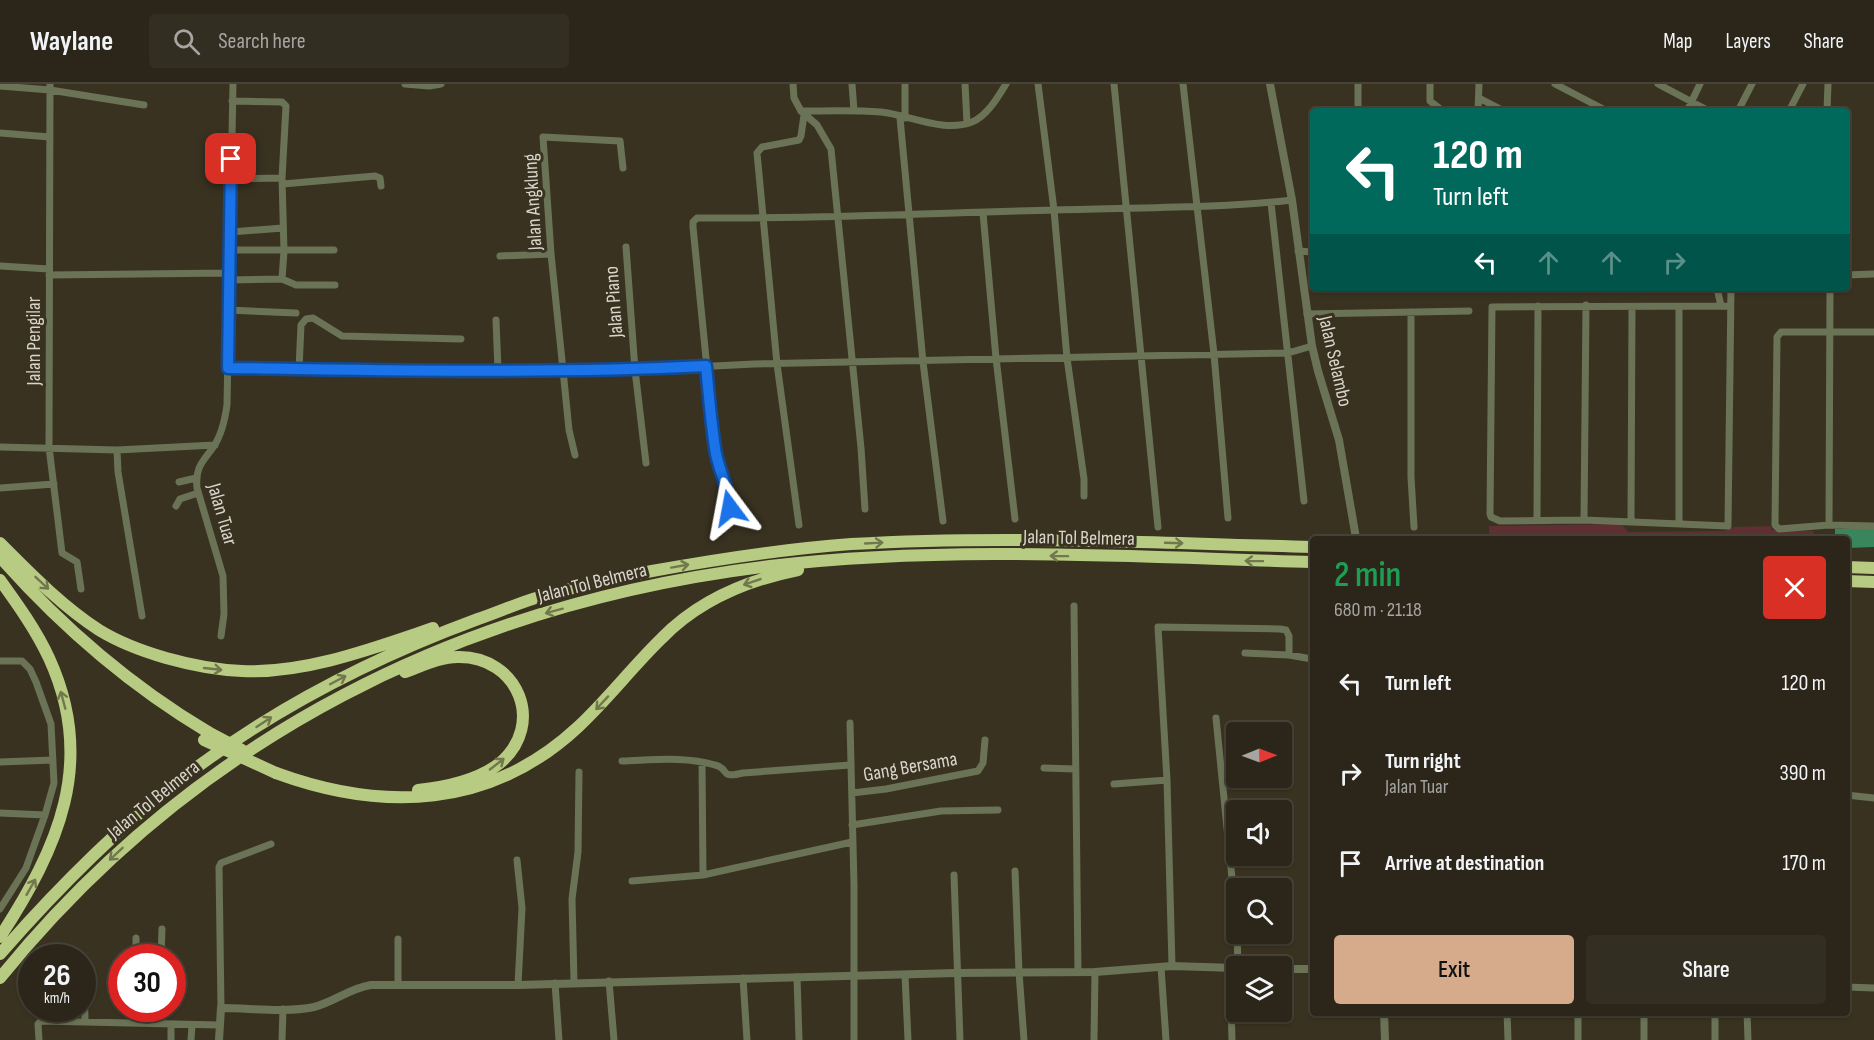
<!DOCTYPE html>
<meta charset="utf-8">
<style>
body{margin:0;font-family:"Sofia Sans Condensed",sans-serif;background:#332e22;color:#f1f3f6;height:100vh;display:flex;flex-direction:column;font-size:22px;white-space:nowrap}
*{box-sizing:border-box;margin:0}
p{font-size:20px;color:#a6a5a2}
.icon{flex:none;width:33px;height:33px;fill:none;stroke:currentColor;stroke-width:2;stroke-linecap:round;stroke-linejoin:round}
.map{position:relative;flex:1;overflow:hidden}
.side{position:absolute;left:1310px;top:452px;width:540px;height:480px;display:flex;flex-direction:column;background:#2b2619;border-radius:6px;box-shadow:0 2px 4px #0004,0 0 0 2px #474338}
.side>*{flex:none}
.banner{position:absolute;left:1310px;top:24px;width:540px;height:183px;border-radius:6px;box-shadow:0 2px 4px #0004,0 0 0 2px #474338;background:#00695c;color:#fff;overflow:hidden}
.needle{width:39px;rotate:89deg}
.controls{position:absolute;left:1226px;top:638px;display:grid;gap:12px}
.controls a{display:grid;place-items:center;width:66px;height:66px;border-radius:6px;background:#2b2619;box-shadow:0 2px 4px #0004,0 0 0 2px #474338;font-size:30px}
.speed{position:absolute;left:18px;top:860px;display:flex;gap:12px;font-size:30px;font-weight:700;text-align:center}
.speed>*{display:grid;place-content:center;width:78px;height:78px;border-radius:50%;background:#2b2619;box-shadow:0 2px 4px #0004,0 0 0 2px #474338;line-height:1}
.speed small{font-size:15px;font-weight:400}
.speed .limit{border:9px solid #d22;background:#fff;color:#111}
.pin{position:absolute;display:grid;place-items:center;width:51px;height:51px;color:#fff;margin:-26px;border-radius:12px;box-shadow:0 3px 9px #0006}
.me{position:absolute;width:66px;margin:-33px;rotate:347deg;stroke-linejoin:round;filter:drop-shadow(0 0 4px #0008)}
.turn{display:flex;align-items:center;gap:21px;height:126px;padding:0 24px;font-size:27px}
.turn .icon{width:78px;height:78px;stroke-width:2.5}
.turn b{display:block;font-size:42px;line-height:51px}
.lanes{display:flex;align-items:center;height:57px;padding:0 24px;background:#0003;justify-content:center;gap:30px;direction:ltr}
.lanes .off{opacity:.35}
.round{display:grid;place-items:center;flex:none;width:63px;height:63px;border-radius:6px;background:#332e22}
.head{display:flex;align-items:center;justify-content:space-between;height:102px;padding:0 24px}
h1{font-size:36px;font-weight:600;line-height:45px;color:#1e9e55}
.primary-button{display:flex;gap:12px;margin-top:auto;padding:12px 24px}
.primary-button a{flex:1;height:69px;border-radius:6px;background:#d6ab8b;color:#111;font-size:24px;font-weight:600;line-height:69px;text-align:center}
.primary-button a+a{background:#332e22;color:#f1f3f6}
ul{padding:0;list-style:none}
li{display:flex;align-items:center;gap:18px;height:90px;padding:0 24px}
li div{flex:1}
li b{display:block;font-size:22px}
li em{font-style:normal}
header{display:flex;align-items:center;gap:36px;box-sizing:border-box;height:84px;padding:0 30px;background:#2b2619;border-bottom:2px solid #474338}
header strong{font-size:28px}
nav{display:flex;gap:33px;margin-inline-start:auto;font-size:21px}
.search{width:420px;height:54px;background:#332e22;display:flex;align-items:center;gap:15px;box-sizing:border-box;padding:0 21px;border-radius:6px;color:#a6a5a2;font-size:22px}
.map>svg:first-child{display:block}
.green{fill:#5e3033}
.water{fill:#3a865c}
.lines{fill:none;stroke-linecap:round;stroke-linejoin:round}
.minor{stroke:#6a7356;stroke-width:7}
.tertiary{stroke:#6a7356;stroke-width:8}
.motorway{stroke:#b7cc82;stroke-width:12}
.motorway-bridge{stroke:#b7cc82;stroke-width:12}
.oneway{stroke:#72774d}
.route-casing{stroke:#114b97;stroke-width:15}
.route{stroke:#1a73e8;stroke-width:10}
.labels{text-anchor:middle;stroke-width:6;stroke-linejoin:round;paint-order:stroke}
.street-label{font-size:20px;fill:#d9d5cb;stroke:#393221}
</style>
<header>
<strong>Waylane</strong>
<div class="search"><svg class="icon" aria-label="search" viewBox="0 0 24 24"><circle cx="10" cy="10" r="6"/><path d="M15 15l6 6"/></svg>Search here</div>
<nav><a>Map</a><a>Layers</a><a>Share</a></nav>
</header>
<div class="map">
<svg width="1874" height="956" viewBox="0 0 1874 956">
<rect width="100%" height="100%" fill="#393221"/>
<!-- green -->
<path class="green" d="M 1622,440 L 1628,448 L 1724,447 L 1734,443 L 1771,442 L 1772,446 L 1813,447 L 1814,454 L 1489,454 L 1489,442 Z"/>
<!-- water -->
<path class="water" d="M 1835,445 L 1874,445 L 1874,463 L 1847,464 L 1846,454 L 1835,454 Z"/>
<g class="lines">
<!-- minor -->
<path class="minor" d="M 50,0 L 49,363 L 62,469 L 77,478 L 81,505
M 405,0 L 429,2 L 441,0
M 793,0 L 794,14 L 801,27 L 817,41 L 831,65 L 861,364 L 865,425
M 852,0 L 854,27
M 905,0 L 905,34
M 965,0 L 967,39
M 1038,0 L 1054,126 L 1067,274 L 1084,395 L 1084,412
M 1114,0 L 1158,443
M 1183,0 L 1214,270 L 1228,434
M 1430,0 L 1430,17 L 1443,27
M 1555,0 L 1607,27
M 1658,0 L 1709,27
M 0,2 L 50,6 L 144,21
M 1479,14 L 1504,27
M 232,17 L 282,18 L 286,22 L 282,94 L 284,167 L 282,195
M 801,27 C 827,27 855,26 881,28 C 910,31 943,49 972,38 C 987,32 998,13 1006,0
M 1358,27 L 1358,0
M 1478,27 L 1479,0
M 1687,27 L 1700,0
M 1738,27 L 1752,0
M 1789,27 L 1803,0
M 1827,27 L 1828,0
M 900,34 L 923,278 L 943,437
M 0,49 L 50,53
M 231,95 L 282,94
M 283,100 L 375,92 L 380,94 L 381,102
M 1271,119 L 1304,417
M 983,129 L 996,274 L 1015,435
M 231,148 L 283,144
M 626,163 L 635,286 L 646,379
M 230,166 L 334,166
M 1298,167 L 1312,168
M 500,172 L 551,170
M 0,182 L 49,185
M 49,191 L 229,189
M 1846,191 L 1874,190
M 228,196 L 282,195 L 296,201 L 335,201
M 1717,204 L 1721,222
M 1730,222 L 1492,223 L 1490,430 L 1491,433 L 1500,437 L 1584,436 L 1728,442 L 1731,204
M 228,226 L 296,229
M 1411,228 L 1411,393 L 1414,443
M 1307,230 L 1469,227
M 496,236 L 498,286
M 1874,248 L 1781,248 L 1777,253 L 1775,441 L 1779,445 L 1829,441 L 1874,442
M 228,284 L 635,286 L 754,280 L 1288,269 L 1312,262
M 299,285 L 301,241 L 306,235 L 313,234 L 342,252 L 461,255
M 0,363 L 117,366 L 215,361
M 117,366 L 118,388 L 142,532
M 575,371 L 569,346 L 563,286 L 551,170 L 543,53 L 620,57 L 623,84
M 179,398 L 196,394
M 0,404 L 54,400
M 176,422 L 180,415 L 198,409
M 730,424 L 730,411 L 721,389 L 714,355 L 693,143 L 693,138 L 697,134 C 817,135 936,129 1056,126 C 1134,123 1214,125 1292,116
M 1537,436 L 1538,222
M 1584,436 L 1586,221
M 1631,437 L 1632,223
M 1679,440 L 1679,223
M 799,441 L 777,280 L 757,69 L 762,63 L 799,56 L 801,52 L 804,31
M 1829,441 L 1830,204
M 1074,522 L 1078,888
M 221,552 L 224,530 L 223,492 L 197,404 C 195,382 203,378 214,362 C 222,350 225,335 227,321 L 233,0
M 1245,569 L 1289,571 L 1312,575
M 0,577 L 22,577 L 30,585 L 36,598 L 51,640 L 54,699 L 45,731 L 26,784 L 0,825
M 1216,634 L 1236,834
M 850,639 L 854,801 L 854,956
M 622,677 C 653,676 685,672 715,681 C 731,685 718,695 743,689 L 850,681
M 0,678 L 53,676
M 702,678 L 703,791
M 1044,684 L 1075,685
M 1114,700 L 1167,696
M 852,709 L 886,705 L 978,687 L 983,679 L 985,656
M 1846,711 L 1874,714
M 0,729 L 45,731
M 852,741 L 941,727 L 998,726
M 517,776 L 522,824 L 518,901
M 1015,787 L 1019,888 L 1024,956
M 954,791 L 960,956
M 632,797 L 703,791 L 852,758
M 1237,849 L 1238,882
M 136,854 L 136,873
M 161,873 L 162,845
M 1172,882 L 1167,696 L 1158,543 L 1280,545 L 1286,546 L 1289,552 L 1289,571
M 1161,883 L 1166,956
M 1230,884 L 1232,956
M 84,887 L 85,937
M 905,891 L 908,956
M 797,893 L 799,956
M 743,894 L 747,956
M 609,897 L 614,956
M 574,898 L 572,815 L 578,768 L 579,688
M 555,899 L 559,956
M 398,900 L 398,855
M 1846,903 L 1874,904
M 137,924 L 137,938
M 221,924 L 219,783 L 221,779 L 271,760
M 1507,928 L 1508,956
M 1644,928 L 1644,956
M 1715,928 L 1715,956
M 1747,928 L 1748,956
M 60,936 L 60,924
M 159,939 L 160,924
M 171,940 L 171,956
M 39,956 L 38,940 L 41,937 L 219,941
M 191,956 L 192,941
M 282,956 L 283,925
M 1094,956 L 1095,888
M 1578,956 L 1578,928"/>
<!-- tertiary -->
<path class="tertiary" d="M 1270,0 L 1292,116 L 1312,262 L 1318,287 L 1339,356 L 1356,454
M 1281,885 L 1312,885
M 1384,928 L 1385,956
M 219,956 L 221,924 C 251,924 285,929 314,923 C 334,918 350,904 371,901 L 518,901 L 956,889 L 1095,888 L 1172,882 L 1236,884"/>
<!-- motorway -->
<path class="motorway" d="M 0,459 C 31,490 62,522 99,546 C 120,559 142,567 166,574 C 191,581 216,586 242,587 C 305,590 374,564 433,544
M 0,473 C 61,542 129,601 208,648
M 1846,483 L 1874,484
M 0,496 C 18,521 36,546 49,574 C 97,678 58,764 0,853
M 1846,497 L 1874,498
M 405,588 C 422,582 440,573 458,573 C 518,572 546,640 500,679 C 477,697 446,703 418,706
M 276,689 C 383,728 490,725 578,643 C 608,615 633,582 662,554 C 699,516 748,496 798,486
M 0,870 C 56,806 114,747 181,695 C 271,626 372,574 478,535 C 501,527 523,517 546,511 C 581,501 616,494 652,487 C 718,475 784,465 851,460 C 1005,451 1159,459 1312,463
M 0,894 C 196,652 463,519 770,482 C 950,461 1133,473 1312,478"/>
<!-- motorway-bridge -->
<path class="motorway-bridge" d="M 208,648 L 242,666
M 204,656 L 276,689"/>
</g>
<!-- one-way arrows -->
<defs><path id="oneway-shaft" d="M-6 0H5M1.5-3L5.5 0L1.5 3" fill="none" stroke-width="1.6" stroke-linecap="round" stroke-linejoin="round" transform="scale(1.5)"/></defs>
<g class="oneway">
<use href="#oneway-shaft" transform="translate(874 459) rotate(-3)"/>
<use href="#oneway-shaft" transform="translate(1174 459) rotate(2)"/>
<use href="#oneway-shaft" transform="translate(1059 472) rotate(-179)"/>
<use href="#oneway-shaft" transform="translate(1254 477) rotate(-179)"/>
<use href="#oneway-shaft" transform="translate(680 482) rotate(-10)"/>
<use href="#oneway-shaft" transform="translate(752 498) rotate(161)"/>
<use href="#oneway-shaft" transform="translate(42 499) rotate(43)"/>
<use href="#oneway-shaft" transform="translate(554 527) rotate(165)"/>
<use href="#oneway-shaft" transform="translate(213 585) rotate(6)"/>
<use href="#oneway-shaft" transform="translate(338 596) rotate(-28)"/>
<use href="#oneway-shaft" transform="translate(63 616) rotate(-105)"/>
<use href="#oneway-shaft" transform="translate(602 619) rotate(133)"/>
<use href="#oneway-shaft" transform="translate(264 638) rotate(-33)"/>
<use href="#oneway-shaft" transform="translate(497 680) rotate(-38)"/>
<use href="#oneway-shaft" transform="translate(116 770) rotate(137)"/>
<use href="#oneway-shaft" transform="translate(31 803) rotate(-60)"/>
</g>
<g class="lines">
<!-- route casing -->
<g class="route-casing">
<path id="route" d="M 231,75 L 228,284 C 387,286 547,290 706,282 C 709,311 711,341 716,370 C 720,389 729,405 730,424"/>
</g>
<!-- route -->
<use href="#route" class="route"/>
</g>
<g class="labels">
<!-- street labels -->
<g class="street-label">
<text transform="translate(532 118) rotate(-93)" y="7">Jalan Angklung</text>
<text transform="translate(613 218) rotate(-94)" y="7">Jalan Piano</text>
<text transform="translate(33 257) rotate(-90)" y="7">Jalan Pengilar</text>
<text transform="translate(1336 277) rotate(77)" y="7">Jalan Selambo</text>
<text transform="translate(223 430) rotate(74)" y="7">Jalan Tuar</text>
<text transform="translate(1079 453) rotate(1)" y="7">Jalan Tol Belmera</text>
<text transform="translate(592 498) rotate(-14)" y="7">Jalan Tol Belmera</text>
<text transform="translate(910 682) rotate(-10)" y="7">Gang Bersama</text>
<text transform="translate(153 715) rotate(-39)" y="7">Jalan Tol Belmera</text>
</g>
</g>
</svg>
<div class="controls">
<a><svg class="needle" viewBox="-14 -14 28 28"><path d="M0-13l5 13h-10z" fill="#e53935"/><path d="M0 13l5-13h-10z" fill="#a6a5a2"/></svg></a>
<a><svg class="icon" aria-label="sound" viewBox="0 0 24 24"><path d="M4 9h4l5-4v14l-5-4H4zM17 9q2 3 0 6"/></svg></a>
<a><svg class="icon" aria-label="search" viewBox="0 0 24 24"><circle cx="10" cy="10" r="6"/><path d="M15 15l6 6"/></svg></a>
<a><svg class="icon" aria-label="layers" viewBox="0 0 24 24"><path d="M12 4l9 5-9 5-9-5zM3 14l9 5 9-5"/></svg></a>
</div>
<div class="speed"><div>26<small>km/h</small></div><div class="limit">30</div></div>
<div class="pin" style="left:231px;top:75px;background:#d93025"><svg class="icon" aria-label="arrive" viewBox="0 0 24 24"><path d="M6 21V4h12l-3 4 3 4H6"/></svg></div>
<svg class="me" style="left:730px;top:424px" viewBox="-20 -20 40 40"><path d="M0-17L14 15 0 8-14 15z" fill="#1a73e8" stroke="#fff" stroke-width="4"/></svg>
<div class="banner">
<div class="turn"><svg class="icon" aria-label="left" viewBox="0 0 24 24"><path d="M17 20v-9H6M10 6l-5 5 5 5"/></svg><div><b>120 m</b>Turn left</div></div>
<div class="lanes"><svg class="icon" aria-label="left" viewBox="0 0 24 24"><path d="M17 20v-9H6M10 6l-5 5 5 5"/></svg><svg class="icon off" aria-label="ahead" viewBox="0 0 24 24"><path d="M12 20V5M6 11l6-6 6 6"/></svg><svg class="icon off" aria-label="ahead" viewBox="0 0 24 24"><path d="M12 20V5M6 11l6-6 6 6"/></svg><svg class="icon off" aria-label="right" viewBox="0 0 24 24"><path d="M7 20v-9h11M14 6l5 5-5 5"/></svg></div>
</div>
<section class="side">
<div class="head"><div><h1>2 min</h1><p>680 m · 21:18</p></div><a class="round" style="background:#d93025;color:#fff"><svg class="icon" aria-label="close" viewBox="0 0 24 24"><path d="M6 6l12 12M18 6L6 18"/></svg></a></div>
<ul>
<li><svg class="icon" aria-label="left" viewBox="0 0 24 24"><path d="M17 20v-9H6M10 6l-5 5 5 5"/></svg><div><b>Turn left</b></div><em>120 m</em></li>
<li><svg class="icon" aria-label="right" viewBox="0 0 24 24"><path d="M7 20v-9h11M14 6l5 5-5 5"/></svg><div><b>Turn right</b><p>Jalan Tuar</p></div><em>390 m</em></li>
<li><svg class="icon" aria-label="arrive" viewBox="0 0 24 24"><path d="M6 21V4h12l-3 4 3 4H6"/></svg><div><b>Arrive at destination</b></div><em>170 m</em></li>
</ul>
<div class="primary-button"><a>Exit</a><a>Share</a></div>
</section>
</div>
